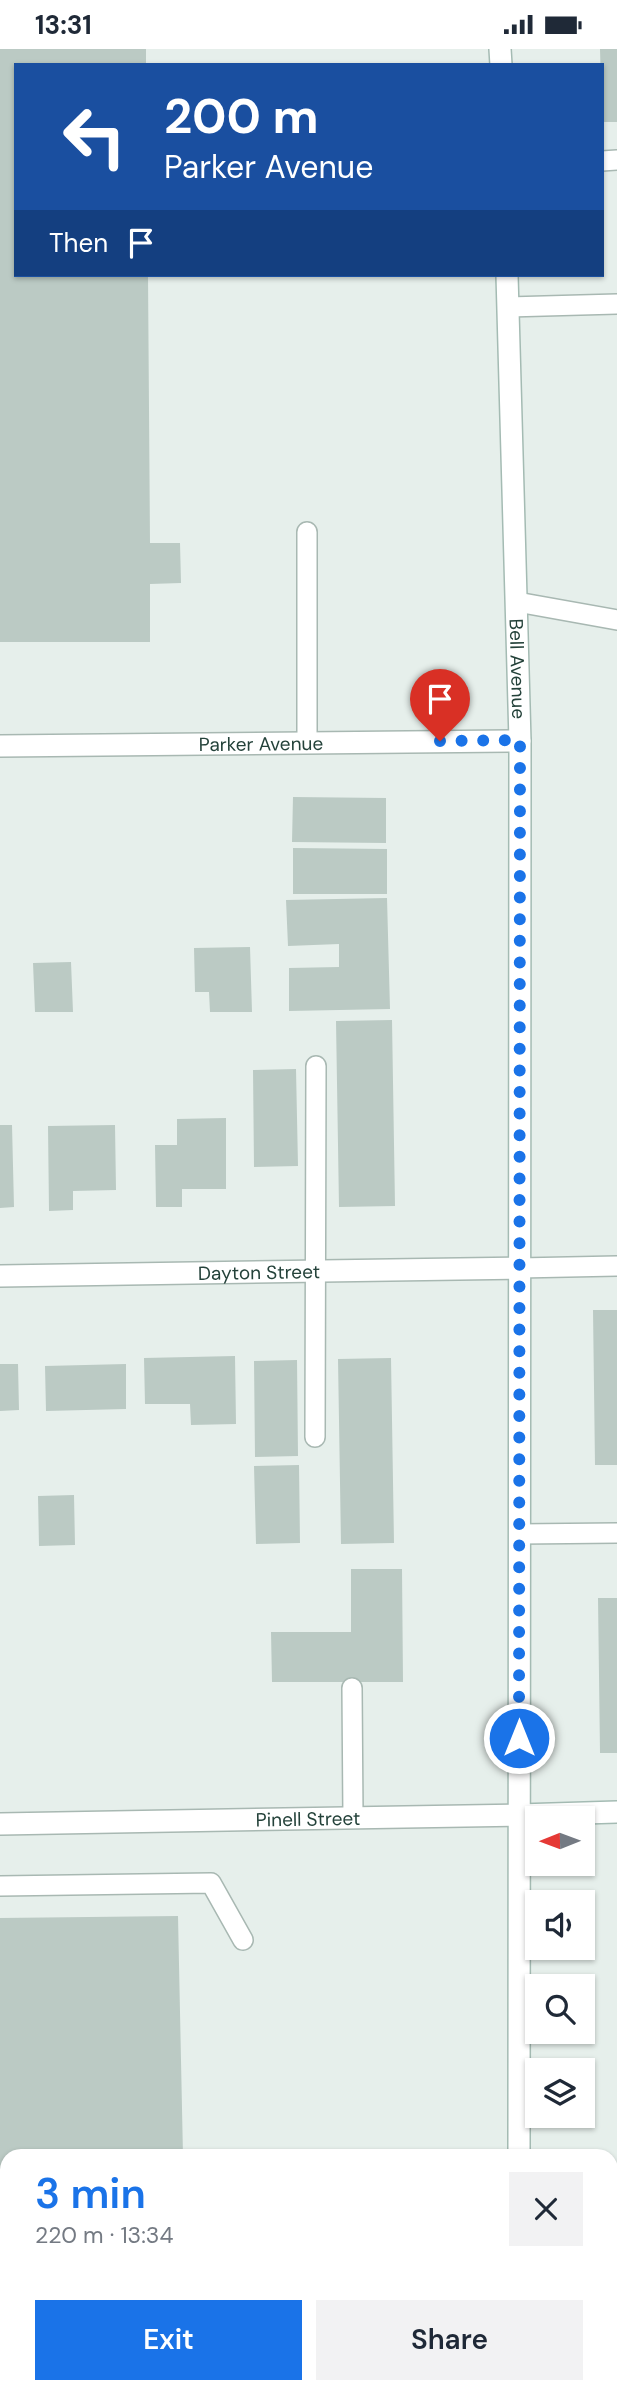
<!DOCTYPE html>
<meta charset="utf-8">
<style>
body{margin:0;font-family:"DM Sans",sans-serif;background:#f2f2f3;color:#1f2937;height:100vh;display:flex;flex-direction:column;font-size:26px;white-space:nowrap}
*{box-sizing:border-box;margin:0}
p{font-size:23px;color:#747a83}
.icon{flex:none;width:38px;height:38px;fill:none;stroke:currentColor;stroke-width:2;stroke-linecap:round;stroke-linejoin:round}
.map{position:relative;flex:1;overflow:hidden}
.sheet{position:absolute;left:0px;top:2100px;width:618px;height:245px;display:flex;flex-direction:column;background:#fff;border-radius:21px 21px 0 0;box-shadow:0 2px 5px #0004}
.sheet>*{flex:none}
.hud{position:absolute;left:14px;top:14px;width:590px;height:214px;border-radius:0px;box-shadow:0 2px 5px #0004;background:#1a4fa0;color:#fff;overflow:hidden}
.needle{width:46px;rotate:269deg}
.controls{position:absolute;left:525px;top:1757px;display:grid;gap:14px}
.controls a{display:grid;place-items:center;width:70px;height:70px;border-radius:0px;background:#fff;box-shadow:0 2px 5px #0004;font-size:35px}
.pin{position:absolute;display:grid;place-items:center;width:60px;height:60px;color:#fff;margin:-72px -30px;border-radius:50% 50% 50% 0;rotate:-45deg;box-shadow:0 0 7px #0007}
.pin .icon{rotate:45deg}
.me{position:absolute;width:77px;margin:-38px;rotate:0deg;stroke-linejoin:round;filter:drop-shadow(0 0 5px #0008)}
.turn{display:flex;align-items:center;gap:24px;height:147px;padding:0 35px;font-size:32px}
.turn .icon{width:91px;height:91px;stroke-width:2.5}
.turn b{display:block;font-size:49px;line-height:60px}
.then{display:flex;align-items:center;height:66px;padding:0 35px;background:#0003;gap:14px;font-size:26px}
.round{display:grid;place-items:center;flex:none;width:74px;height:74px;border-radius:0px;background:#f2f2f3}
.overview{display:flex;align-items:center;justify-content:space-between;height:119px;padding:0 35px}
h1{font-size:42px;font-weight:600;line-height:52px;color:#1a73e8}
.primary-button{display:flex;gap:14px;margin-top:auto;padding:14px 35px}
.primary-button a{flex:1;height:80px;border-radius:0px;background:#1a73e8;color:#fff;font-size:28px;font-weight:600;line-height:80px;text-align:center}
.primary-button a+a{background:#f2f2f3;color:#1f2937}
.status{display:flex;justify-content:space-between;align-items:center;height:49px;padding:0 35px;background:#fff;direction:ltr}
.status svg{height:19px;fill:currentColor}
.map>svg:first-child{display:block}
.building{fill:#bbcac4}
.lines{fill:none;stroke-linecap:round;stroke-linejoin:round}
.lane-casing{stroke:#a8b8b2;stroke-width:22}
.street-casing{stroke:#a8b8b2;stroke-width:24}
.secondary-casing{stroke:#a4bbb3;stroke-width:24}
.lane{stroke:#fff;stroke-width:19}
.street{stroke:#fff;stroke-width:21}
.secondary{stroke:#fff;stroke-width:21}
.route{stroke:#1a73e8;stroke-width:12;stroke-dasharray:0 21.6}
.labels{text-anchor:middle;stroke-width:6;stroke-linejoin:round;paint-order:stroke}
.street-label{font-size:19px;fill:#24423a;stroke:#f7fbf9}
</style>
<div class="status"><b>13:31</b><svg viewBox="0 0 49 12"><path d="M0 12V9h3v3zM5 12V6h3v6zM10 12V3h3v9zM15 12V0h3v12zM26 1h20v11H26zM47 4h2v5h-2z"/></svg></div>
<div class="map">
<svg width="617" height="2345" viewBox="0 0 617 2345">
<rect width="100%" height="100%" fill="#e6efeb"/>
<!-- building -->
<path class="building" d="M 0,0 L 146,0 L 146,16 L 16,16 L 16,226 L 148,226 L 150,494 L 180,494 L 181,534 L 150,535 L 150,593 L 0,593 Z
M 600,0 L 617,0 L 617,73 L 602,73 Z
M 293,748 L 386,749 L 386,794 L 292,793 Z
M 293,799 L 387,800 L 387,845 L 293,845 Z
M 387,849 L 390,960 L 289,962 L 289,919 L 339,918 L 339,895 L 288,897 L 286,851 Z
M 250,898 L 252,963 L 210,963 L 209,943 L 195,943 L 194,899 Z
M 71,913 L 73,963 L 35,963 L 33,914 Z
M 392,971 L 395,1157 L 339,1158 L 336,972 Z
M 296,1020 L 298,1117 L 254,1118 L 253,1021 Z
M 226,1069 L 226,1140 L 182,1140 L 182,1158 L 156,1158 L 155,1096 L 177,1096 L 177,1070 Z
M 0,1076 L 12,1076 L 14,1158 L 0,1159 Z
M 115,1076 L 116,1141 L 73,1142 L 73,1161 L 49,1162 L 48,1077 Z
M 593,1261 L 617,1261 L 617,1416 L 595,1416 Z
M 235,1307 L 236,1375 L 191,1376 L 190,1355 L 145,1355 L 144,1309 Z
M 391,1309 L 394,1494 L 341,1495 L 338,1310 Z
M 297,1311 L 298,1407 L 255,1408 L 254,1312 Z
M 0,1315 L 18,1315 L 19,1361 L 0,1362 Z
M 126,1315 L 126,1360 L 46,1362 L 45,1317 Z
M 299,1416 L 300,1494 L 256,1495 L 254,1417 Z
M 74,1446 L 75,1496 L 39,1497 L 38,1447 Z
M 351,1520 L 402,1520 L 403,1633 L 272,1633 L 271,1583 L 351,1583 Z
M 598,1549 L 617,1549 L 617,1704 L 600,1704 Z
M 178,1867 L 183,2107 L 7,2107 L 7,2120 L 0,2120 L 0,1869 Z"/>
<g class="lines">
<!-- lane casing -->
<g class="lane-casing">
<path id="lane" d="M 602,112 L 617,111
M 508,258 L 617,255
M 307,483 L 307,693
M 517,553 L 617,571
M 519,1219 L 617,1217
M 315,1388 L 316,1017
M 519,1485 L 617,1484
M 352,1639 L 353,1768
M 0,1837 L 211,1834 L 243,1891"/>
</g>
<!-- street casing -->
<g class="street-casing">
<g id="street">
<path id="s1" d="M 0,697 L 520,692"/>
<path id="s2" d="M 0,1227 L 519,1219"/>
<path id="s3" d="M 0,1775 L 519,1766"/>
</g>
</g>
<!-- secondary casing -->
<g class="secondary-casing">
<g id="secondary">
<path d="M 500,0 L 501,16"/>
<path id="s4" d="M 507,226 L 520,692 L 519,2107"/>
<path d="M 519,1766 L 617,1763"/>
<path d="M 520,2338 L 520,2345"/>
</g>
</g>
<!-- lane -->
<use href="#lane" class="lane"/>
<!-- street -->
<use href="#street" class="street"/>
<!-- secondary -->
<use href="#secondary" class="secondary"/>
</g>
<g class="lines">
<!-- route -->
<path class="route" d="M 440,692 L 520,691 L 519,1689"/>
</g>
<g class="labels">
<!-- street labels -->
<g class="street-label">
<text dy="7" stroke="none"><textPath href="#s4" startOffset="394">Bell Avenue</textPath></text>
<text dy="7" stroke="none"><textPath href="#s1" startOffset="261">Parker Avenue</textPath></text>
<text dy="7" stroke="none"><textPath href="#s2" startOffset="259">Dayton Street</textPath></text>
<text dy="7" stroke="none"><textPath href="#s3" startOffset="308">Pinell Street</textPath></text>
</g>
</g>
</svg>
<div class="controls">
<a><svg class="needle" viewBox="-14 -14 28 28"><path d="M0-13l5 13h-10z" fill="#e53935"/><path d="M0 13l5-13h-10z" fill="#747a83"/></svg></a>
<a><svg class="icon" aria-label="sound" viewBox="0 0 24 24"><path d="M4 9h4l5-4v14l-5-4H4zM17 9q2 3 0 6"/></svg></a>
<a><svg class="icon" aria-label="search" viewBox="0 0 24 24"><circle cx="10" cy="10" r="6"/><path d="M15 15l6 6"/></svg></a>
<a><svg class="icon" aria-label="layers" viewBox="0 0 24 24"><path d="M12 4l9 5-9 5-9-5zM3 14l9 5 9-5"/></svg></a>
</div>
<div class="pin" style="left:440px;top:692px;background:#d93025"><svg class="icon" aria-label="arrive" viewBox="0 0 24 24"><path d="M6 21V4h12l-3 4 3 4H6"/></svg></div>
<svg class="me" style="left:519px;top:1689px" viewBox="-20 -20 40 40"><circle r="17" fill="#1a73e8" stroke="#fff" stroke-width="3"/><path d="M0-11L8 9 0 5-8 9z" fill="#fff"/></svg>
<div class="hud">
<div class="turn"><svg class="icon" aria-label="left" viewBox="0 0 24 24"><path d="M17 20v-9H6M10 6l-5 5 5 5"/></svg><div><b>200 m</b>Parker Avenue</div></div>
<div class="then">Then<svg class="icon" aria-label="arrive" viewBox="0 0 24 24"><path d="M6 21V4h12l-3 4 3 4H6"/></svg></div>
</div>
<section class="sheet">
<div class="overview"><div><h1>3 min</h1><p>220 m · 13:34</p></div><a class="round"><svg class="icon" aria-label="close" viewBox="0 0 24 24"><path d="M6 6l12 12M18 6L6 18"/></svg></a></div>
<div class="primary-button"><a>Exit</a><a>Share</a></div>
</section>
</div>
